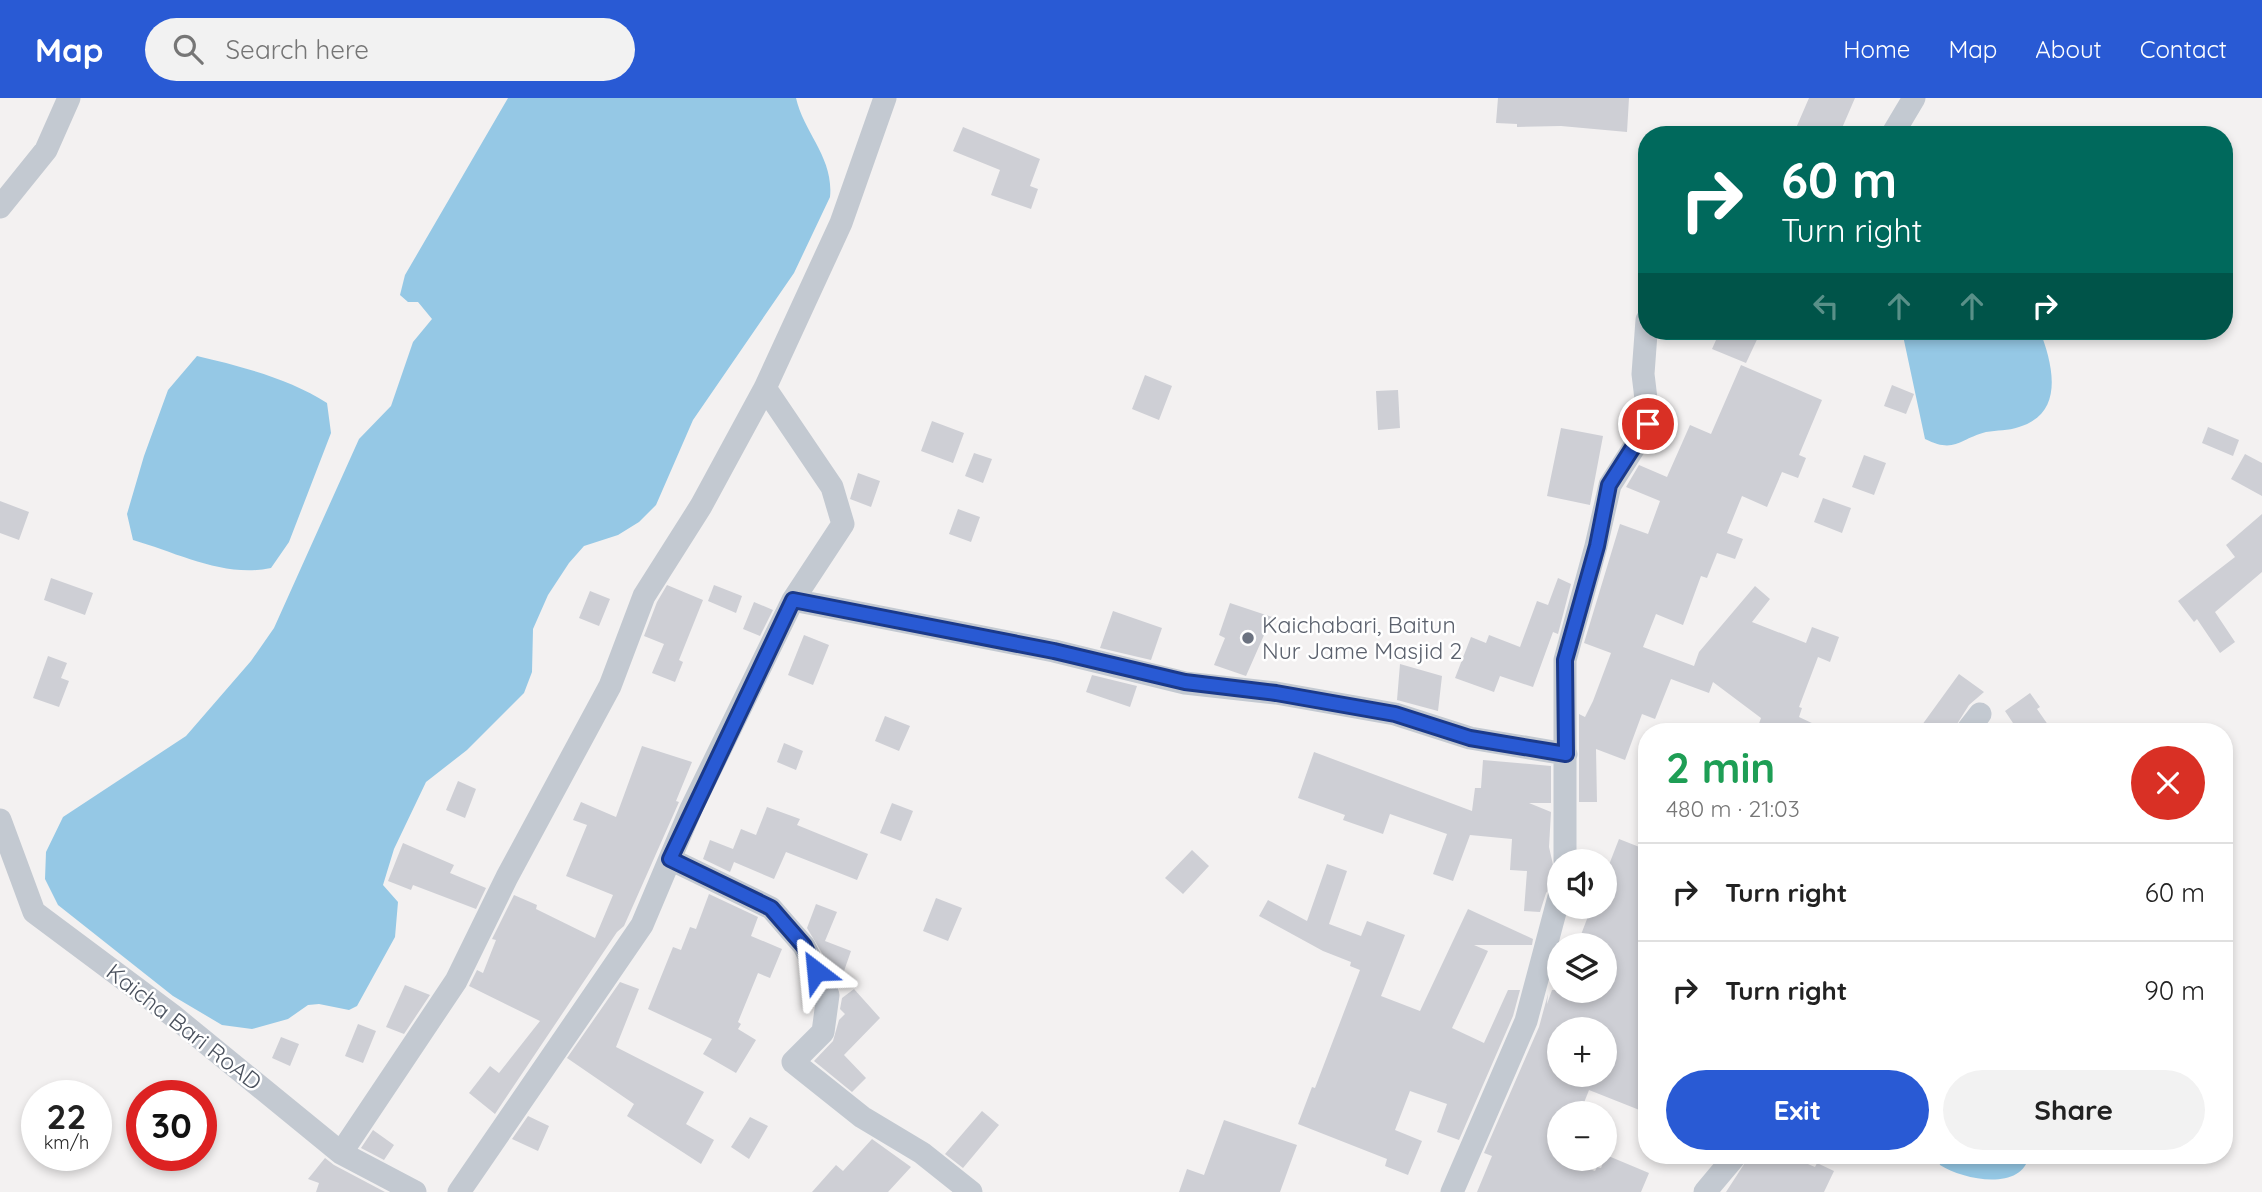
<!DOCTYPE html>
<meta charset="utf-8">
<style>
body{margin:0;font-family:Quicksand,sans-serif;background:#f2f2f2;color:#222;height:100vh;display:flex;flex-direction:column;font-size:26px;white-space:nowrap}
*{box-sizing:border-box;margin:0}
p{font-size:23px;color:#767676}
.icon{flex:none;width:38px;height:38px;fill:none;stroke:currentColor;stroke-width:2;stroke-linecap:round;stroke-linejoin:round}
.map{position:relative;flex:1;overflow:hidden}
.panel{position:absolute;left:1638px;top:625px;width:595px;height:441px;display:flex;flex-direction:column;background:#fff;border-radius:28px;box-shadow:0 4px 10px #0003}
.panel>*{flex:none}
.guide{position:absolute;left:1638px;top:28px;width:595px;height:214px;border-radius:28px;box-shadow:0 4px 10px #0003;background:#00695c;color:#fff;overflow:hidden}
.controls{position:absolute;left:1547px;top:751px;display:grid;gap:14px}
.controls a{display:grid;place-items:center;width:70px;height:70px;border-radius:50%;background:#fff;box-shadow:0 4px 10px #0003;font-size:35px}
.speed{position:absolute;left:21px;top:982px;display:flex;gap:14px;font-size:35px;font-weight:700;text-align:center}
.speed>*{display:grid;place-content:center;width:91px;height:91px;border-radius:50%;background:#fff;box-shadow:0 4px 10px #0003;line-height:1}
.speed small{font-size:18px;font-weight:400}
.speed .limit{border:10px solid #d22;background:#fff;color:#111}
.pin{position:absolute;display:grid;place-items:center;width:60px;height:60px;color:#fff;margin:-30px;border:4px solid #fff;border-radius:50%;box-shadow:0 2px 7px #0007}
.me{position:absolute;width:77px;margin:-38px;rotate:331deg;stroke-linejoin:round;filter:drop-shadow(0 0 5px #0008)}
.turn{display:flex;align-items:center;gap:24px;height:147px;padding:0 28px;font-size:32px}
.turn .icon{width:91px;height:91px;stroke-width:2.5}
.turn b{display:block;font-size:49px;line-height:60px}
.lanes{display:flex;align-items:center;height:66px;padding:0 28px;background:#0003;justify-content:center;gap:35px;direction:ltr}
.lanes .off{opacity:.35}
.round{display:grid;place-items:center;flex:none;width:74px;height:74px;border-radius:37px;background:#f2f2f2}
.summary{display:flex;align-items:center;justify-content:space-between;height:119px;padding:0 28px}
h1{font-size:42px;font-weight:700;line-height:52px;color:#1e9e55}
.button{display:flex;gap:14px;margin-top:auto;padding:14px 28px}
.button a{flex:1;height:80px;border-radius:42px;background:#295ad4;color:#fff;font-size:28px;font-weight:700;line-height:80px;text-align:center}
.button a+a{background:#f2f2f2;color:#222}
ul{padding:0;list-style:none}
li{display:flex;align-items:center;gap:21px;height:98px;padding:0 28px;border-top:2px solid #e0e0e0}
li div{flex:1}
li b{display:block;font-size:26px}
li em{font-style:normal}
header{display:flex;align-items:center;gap:42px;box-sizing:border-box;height:98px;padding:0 35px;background:#295ad4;color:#fff}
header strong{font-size:33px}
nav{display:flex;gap:38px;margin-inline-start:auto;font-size:24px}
.search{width:490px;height:63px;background:#f2f2f2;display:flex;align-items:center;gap:18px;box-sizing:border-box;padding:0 24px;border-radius:38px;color:#767676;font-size:26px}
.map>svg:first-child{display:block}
.water{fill:#95c8e5}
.building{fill:#cecfd5;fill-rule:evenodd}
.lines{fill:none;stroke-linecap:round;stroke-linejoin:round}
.minor{stroke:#c3c9d1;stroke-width:23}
.route-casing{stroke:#1b3a8a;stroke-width:18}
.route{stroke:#295ad4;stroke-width:12}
.worship-dot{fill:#6b7280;stroke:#fff;stroke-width:2.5}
.labels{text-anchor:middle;stroke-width:5;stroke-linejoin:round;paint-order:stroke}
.worship-label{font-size:23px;fill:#5b616d;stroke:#fff;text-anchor:start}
.street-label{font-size:23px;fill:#4a515d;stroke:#fff}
</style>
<header>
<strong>Map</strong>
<div class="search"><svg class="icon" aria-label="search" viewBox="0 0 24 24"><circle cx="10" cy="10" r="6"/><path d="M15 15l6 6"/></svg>Search here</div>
<nav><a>Home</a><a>Map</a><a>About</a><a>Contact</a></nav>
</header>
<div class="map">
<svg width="2262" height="1094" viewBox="0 0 2262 1094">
<rect width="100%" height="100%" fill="#f3f1f1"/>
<!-- water -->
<path class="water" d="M 508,0 L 796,0 C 804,35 834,60 830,99 L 794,175 L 693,322 L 656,407 L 639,424 L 618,437 L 584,448 L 569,465 L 548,497 L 533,531 L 532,574 L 524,595 L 467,652 L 426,684 L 394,751 L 383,787 L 398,804 L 395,839 L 357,908 L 349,912 L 319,906 L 308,907 L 288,921 L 252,931 L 222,927 L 173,898 L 58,807 L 45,781 L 46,754 L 63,719 L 186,638 L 251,563 L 274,530 L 359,341 L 391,308 L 413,244 L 432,221 L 418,204 L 408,204 L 400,197 L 405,177 Z
M 1902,233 L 2040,233 C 2053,267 2065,315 2019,329 C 2008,333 1997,332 1986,334 C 1959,341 1955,356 1925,341 Z
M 197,258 C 240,268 290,281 327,305 L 331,335 L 289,444 L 271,470 C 224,480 178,455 133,442 L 127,416 L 144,358 L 168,292 Z
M 1937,1057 L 2029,1057 C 2023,1094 1963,1082 1940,1067 Z"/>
<!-- building -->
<path class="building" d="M 1498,0 L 1629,0 L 1627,34 L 1561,28 L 1517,29 L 1517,26 L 1496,25 Z
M 1809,0 L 1855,0 L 1839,37 L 1793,37 Z
M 963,29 L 1040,61 L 1030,88 L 1038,91 L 1031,111 L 991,97 L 1000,72 L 953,53 Z
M 1720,233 L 1761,233 L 1746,265 L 1712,251 Z
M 1741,267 L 1822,302 L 1799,357 L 1806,360 L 1798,380 L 1782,374 L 1767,409 L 1742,398 L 1727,435 L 1743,441 L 1735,461 L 1717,455 L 1707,480 L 1701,478 L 1683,527 L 1656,516 L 1643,549 L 1694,568 L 1699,554 L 1755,488 L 1770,501 L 1752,524 L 1806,545 L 1812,529 L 1839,539 L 1830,564 L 1818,559 L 1799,609 L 1802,610 L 1799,619 L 1831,634 L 1756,634 L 1761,620 L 1713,584 L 1709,595 L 1671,581 L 1655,621 L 1642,616 L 1625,662 L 1596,651 L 1597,704 L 1579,704 L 1579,616 L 1585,619 L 1593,603 L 1611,555 L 1584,545 L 1620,426 L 1648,436 L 1660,403 L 1626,389 L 1639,367 L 1667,379 L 1690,327 L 1711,336 Z
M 1145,277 L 1172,288 L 1159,322 L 1132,311 Z
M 1892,287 L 1914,296 L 1906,316 L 1884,308 Z
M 1398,292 L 1400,330 L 1378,332 L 1376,293 Z
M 932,323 L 964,335 L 953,365 L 921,353 Z
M 2208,329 L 2239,342 L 2233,358 L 2202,345 Z
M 1561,330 L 1603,338 L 1590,407 L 1547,398 Z
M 974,355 L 992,361 L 983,385 L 965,378 Z
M 2245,356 L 2262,365 L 2262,398 L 2231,381 Z
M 1864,357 L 1886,365 L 1874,397 L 1852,389 Z
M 858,375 L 880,383 L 871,409 L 850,401 Z
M 1823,400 L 1851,410 L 1842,435 L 1814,424 Z
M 0,403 L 29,414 L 19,442 L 0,435 Z
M 958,411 L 980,419 L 971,444 L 949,436 Z
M 2262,416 L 2262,474 L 2215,514 L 2235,544 L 2220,555 L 2197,521 L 2194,524 L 2178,503 L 2235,459 L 2226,447 Z
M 51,480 L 93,495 L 85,517 L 44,502 Z
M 1558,480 L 1571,486 L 1558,536 L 1553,534 L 1533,589 L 1500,578 L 1494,594 L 1455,580 L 1471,539 L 1486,545 L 1489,537 L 1520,549 L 1537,503 L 1548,507 Z
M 667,487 L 703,502 L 679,562 L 683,564 L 675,584 L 652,575 L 664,546 L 644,538 L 657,504 Z
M 714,487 L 742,498 L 736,515 L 708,503 Z
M 590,493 L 610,501 L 599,528 L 579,520 Z
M 754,504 L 773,512 L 760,538 L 743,531 Z
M 1230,505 L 1272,519 L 1246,578 L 1214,567 L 1225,540 L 1219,537 Z
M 1113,513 L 1162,530 L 1151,562 L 1100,550 Z
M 804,537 L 829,547 L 813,587 L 788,577 Z
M 48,558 L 67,565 L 61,580 L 69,583 L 59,609 L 33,600 Z
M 1400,566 L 1442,578 L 1438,613 L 1397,602 Z
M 1959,576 L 1984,594 L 1969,607 L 1952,634 L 1932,634 L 1922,627 Z
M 1092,577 L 1137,588 L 1130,609 L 1086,594 Z
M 2030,595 L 2040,609 L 2037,611 L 2053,634 L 2019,634 L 2005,613 Z
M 885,618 L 910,628 L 899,653 L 875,643 Z
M 784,645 L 803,653 L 796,672 L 777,664 Z
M 642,648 L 692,664 L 676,703 L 679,704 L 624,828 L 617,834 L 495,1016 L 469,995 L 490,968 L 499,975 L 540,923 L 469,888 L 477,872 L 483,875 L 496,842 L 492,841 L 514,797 L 537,807 L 536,811 L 595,840 L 613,797 L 566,778 L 587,727 L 573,722 L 581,704 L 616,719 Z
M 1314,654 L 1472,713 L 1475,690 L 1481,690 L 1483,662 L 1551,668 L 1551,705 L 1529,705 L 1551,714 L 1549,749 L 1554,771 L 1553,787 L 1546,795 L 1540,814 L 1524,813 L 1527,773 L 1510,772 L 1512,741 L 1470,737 L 1453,783 L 1433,776 L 1447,736 L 1390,716 L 1383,736 L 1343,722 L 1345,717 L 1298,700 Z
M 458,683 L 476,691 L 465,720 L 446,712 Z
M 892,705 L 913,713 L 901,743 L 880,735 Z
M 767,709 L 800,721 L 797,727 L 868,756 L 857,782 L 786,754 L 774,781 L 734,764 L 730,774 L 703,761 L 710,742 L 733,751 L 741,731 L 756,737 Z
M 1619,741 L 1647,752 L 1647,1015 L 1589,992 L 1580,1015 L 1559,1015 L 1559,1060 L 1595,1073 L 1597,1069 L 1601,1070 L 1606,1057 L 1649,1075 L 1641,1094 L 1477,1094 L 1492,1058 L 1484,1055 L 1539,929 L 1548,896 L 1547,906 L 1552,892 L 1605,892 L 1605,847 L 1577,847 L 1592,808 L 1605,808 L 1605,777 ZM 1559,931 L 1605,931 L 1605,976 L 1559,976 Z
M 403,745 L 454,767 L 450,775 L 486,790 L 476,811 L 413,787 L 411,792 L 388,783 Z
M 1192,752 L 1209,768 L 1183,796 L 1165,780 Z
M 1327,766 L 1347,773 L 1329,826 L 1361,838 L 1367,823 L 1405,837 L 1381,898 L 1420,913 L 1468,811 L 1533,841 L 1532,847 L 1474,847 L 1488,853 L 1452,930 L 1484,945 L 1508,892 L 1520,892 L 1513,918 L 1459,1042 L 1437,1034 L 1447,1006 L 1410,993 L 1395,1032 L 1422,1043 L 1408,1077 L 1385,1068 L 1387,1061 L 1298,1026 L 1312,989 L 1315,990 L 1360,872 L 1350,868 L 1351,864 L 1323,853 L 1259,818 L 1268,802 L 1307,823 Z
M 709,796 L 758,819 L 751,838 L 782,851 L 770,880 L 758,875 L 738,924 L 741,926 L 738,931 L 756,942 L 736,975 L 703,956 L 712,941 L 648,911 L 673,849 L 681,852 L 690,829 L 696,831 Z
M 936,800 L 962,810 L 948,843 L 923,833 Z
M 816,806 L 837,814 L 825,843 L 851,853 L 844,873 L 829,867 L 807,830 Z
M 620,884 L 639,891 L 616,949 L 704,994 L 686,1026 L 714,1042 L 701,1066 L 627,1018 L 634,1006 L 567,960 Z
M 405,887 L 430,897 L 404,936 L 386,929 Z
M 854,891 L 880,920 L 844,957 L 866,980 L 852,994 L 814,963 L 833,943 L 839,922 L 845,916 L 840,911 L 842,900 Z
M 358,926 L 376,933 L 363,965 L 345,958 Z
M 281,939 L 299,946 L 290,968 L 272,960 Z
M 982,1013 L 999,1027 L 963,1070 L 945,1056 Z
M 528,1018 L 549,1028 L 538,1053 L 512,1041 Z
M 750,1019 L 768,1028 L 749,1061 L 731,1049 Z
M 1224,1022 L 1297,1047 L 1280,1094 L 1179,1094 L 1187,1071 L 1204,1077 Z
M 373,1032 L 394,1047 L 384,1062 L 361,1050 Z
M 872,1041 L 911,1069 L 888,1094 L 812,1094 L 836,1067 L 843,1073 Z
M 1750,1057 L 1787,1057 L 1815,1069 L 1817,1065 L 1834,1073 L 1824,1094 L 1726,1094 Z
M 325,1060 L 334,1067 L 385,1094 L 316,1094 L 319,1085 L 308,1081 Z"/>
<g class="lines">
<!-- minor -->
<path class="minor" d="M 1892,37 L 1914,0
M 0,109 L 46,52 L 69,0
M 793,502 L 1054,553 L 1185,585 L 1276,595 L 1395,616 L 1470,640 L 1566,656
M 1966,634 L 1980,616
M 0,722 L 34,814 L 172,917 L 341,1055 L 415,1094
M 670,761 L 771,810 L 804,848 L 828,897 L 823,934 L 793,964 L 862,1019 L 922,1055 L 971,1094
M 1565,763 L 1565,562 L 1596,448 L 1610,387 L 1649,326 L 1643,276 L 1647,222
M 341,1055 L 456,883 L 507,779 L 610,588 L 644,498 L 701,408 L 765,290 L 841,125 L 885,0
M 459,1094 L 642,827 L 691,711 L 793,502 L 843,426 L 832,389 L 765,290
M 1452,1094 L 1526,923 L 1559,799
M 1705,1094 L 1736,1057"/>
</g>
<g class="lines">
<!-- route casing -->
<g class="route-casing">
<path id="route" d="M 816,873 L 804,848 L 771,810 L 670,761 L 793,502 L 1054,553 L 1185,584 L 1276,595 L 1395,616 L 1470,640 L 1566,656 L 1565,562 L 1597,448 L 1609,387 L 1648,326"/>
</g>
<!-- route -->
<use href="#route" class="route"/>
</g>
<!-- markers -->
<circle class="worship-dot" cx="1248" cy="540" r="7"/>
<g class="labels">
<!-- worship labels -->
<g class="worship-label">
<text x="1262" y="535">Kaichabari, Baitun<tspan x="1262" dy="26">Nur Jame Masjid 2</tspan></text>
</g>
<!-- street labels -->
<g class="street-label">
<text transform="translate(184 929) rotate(38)" y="8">Kaicha Bari RoAD</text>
</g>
</g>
</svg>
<div class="controls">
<a><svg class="icon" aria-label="sound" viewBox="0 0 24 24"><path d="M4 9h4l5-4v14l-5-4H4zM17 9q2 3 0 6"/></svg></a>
<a><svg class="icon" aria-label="layers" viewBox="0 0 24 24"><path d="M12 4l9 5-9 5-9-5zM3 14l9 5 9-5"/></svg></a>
<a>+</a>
<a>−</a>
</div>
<div class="speed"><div>22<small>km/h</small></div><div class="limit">30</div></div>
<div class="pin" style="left:1648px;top:326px;background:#d93025"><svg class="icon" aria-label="arrive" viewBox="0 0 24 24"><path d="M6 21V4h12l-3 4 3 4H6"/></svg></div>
<svg class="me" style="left:816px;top:873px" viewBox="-20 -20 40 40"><path d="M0-17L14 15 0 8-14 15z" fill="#295ad4" stroke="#fff" stroke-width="4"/></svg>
<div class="guide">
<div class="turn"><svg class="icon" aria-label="right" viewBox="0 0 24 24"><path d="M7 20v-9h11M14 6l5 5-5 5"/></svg><div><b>60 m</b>Turn right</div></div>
<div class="lanes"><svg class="icon off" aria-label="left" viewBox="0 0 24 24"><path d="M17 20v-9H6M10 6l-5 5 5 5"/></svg><svg class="icon off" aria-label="ahead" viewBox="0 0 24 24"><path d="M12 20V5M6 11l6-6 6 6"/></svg><svg class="icon off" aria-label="ahead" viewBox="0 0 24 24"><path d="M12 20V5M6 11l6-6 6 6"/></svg><svg class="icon" aria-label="right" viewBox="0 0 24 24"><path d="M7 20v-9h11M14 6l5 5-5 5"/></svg></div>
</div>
<section class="panel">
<div class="summary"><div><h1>2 min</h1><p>480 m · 21:03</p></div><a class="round" style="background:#d93025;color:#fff"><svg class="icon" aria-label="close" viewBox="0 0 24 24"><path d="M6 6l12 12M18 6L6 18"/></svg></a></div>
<ul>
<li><svg class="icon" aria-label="right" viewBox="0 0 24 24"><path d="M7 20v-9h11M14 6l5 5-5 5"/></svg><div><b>Turn right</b></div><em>60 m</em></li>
<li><svg class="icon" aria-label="right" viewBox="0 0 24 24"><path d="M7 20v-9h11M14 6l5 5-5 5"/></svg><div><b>Turn right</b></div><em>90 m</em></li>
</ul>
<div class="button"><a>Exit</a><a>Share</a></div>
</section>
</div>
